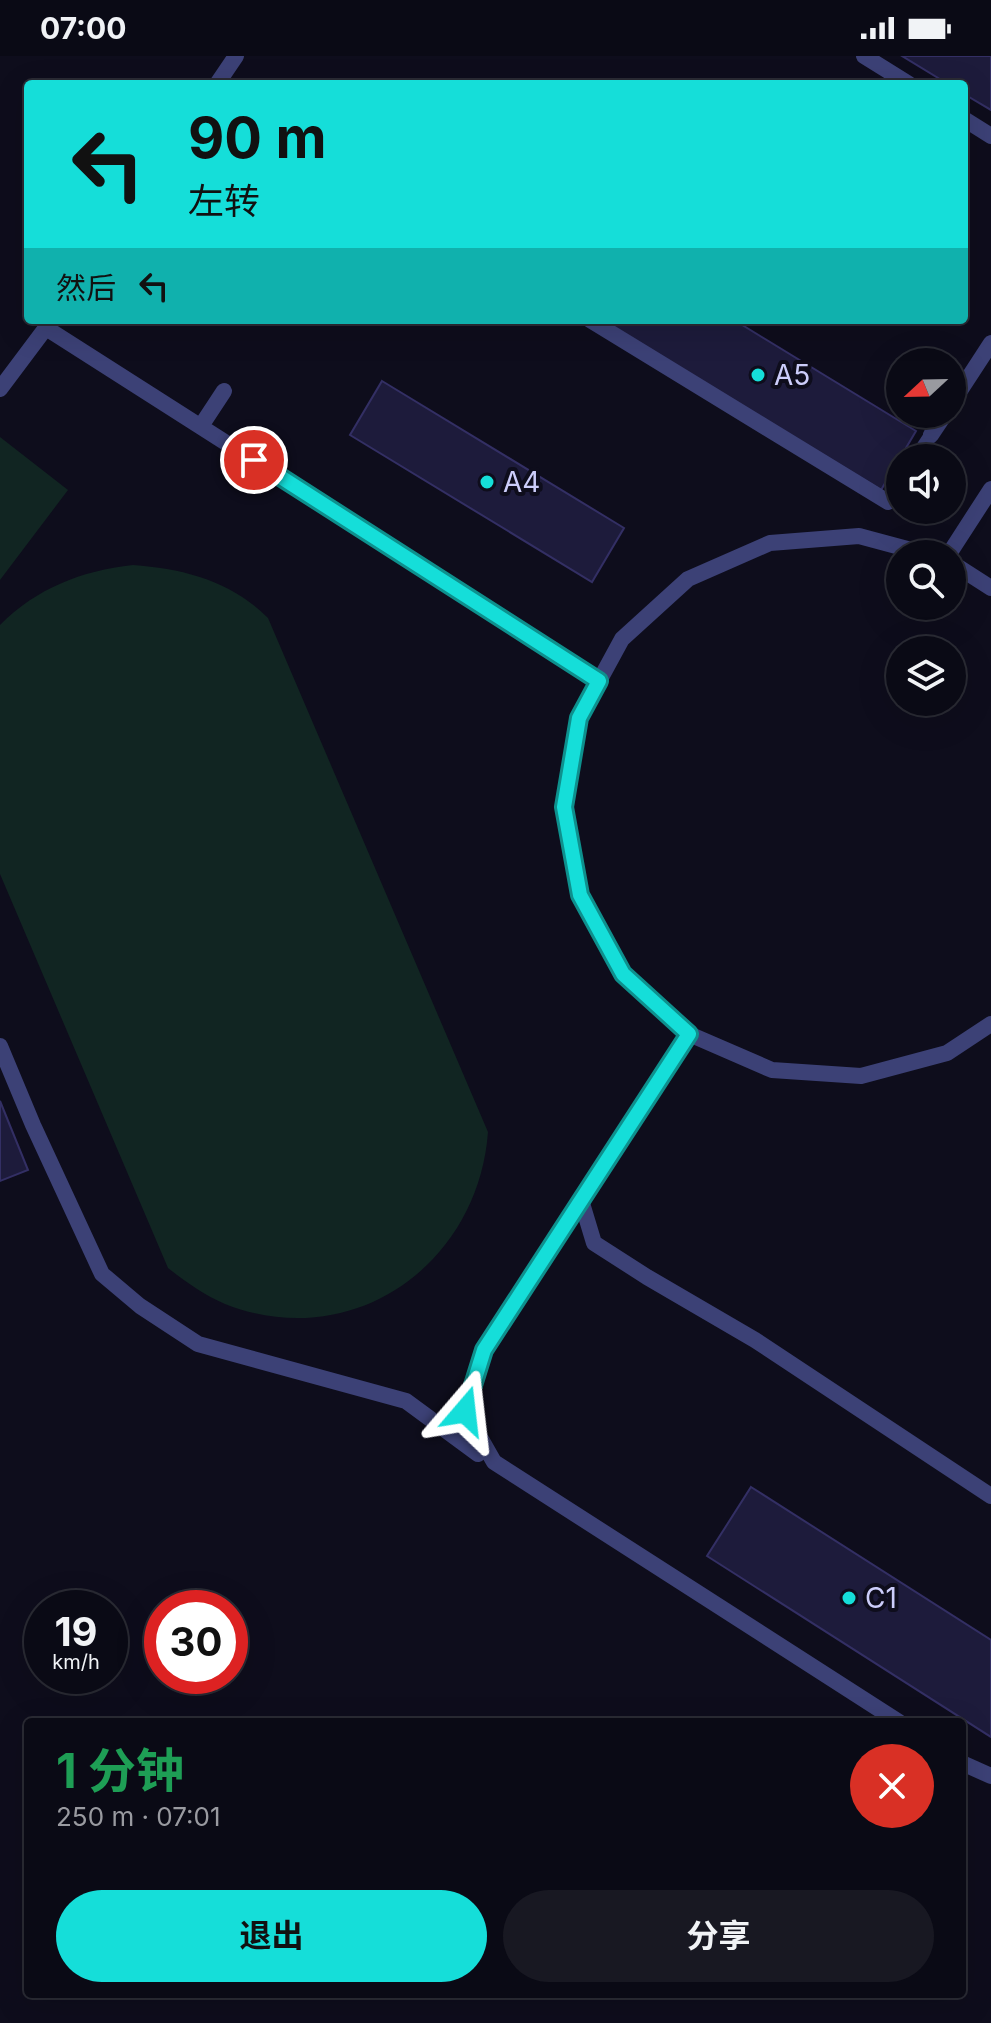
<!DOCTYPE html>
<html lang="zh">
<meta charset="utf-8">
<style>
body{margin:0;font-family:Inter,"Noto Sans SC",sans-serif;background:#181822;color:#f1f3f6;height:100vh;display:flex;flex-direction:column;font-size:30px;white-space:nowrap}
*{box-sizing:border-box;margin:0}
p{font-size:26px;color:#999aa0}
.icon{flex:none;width:44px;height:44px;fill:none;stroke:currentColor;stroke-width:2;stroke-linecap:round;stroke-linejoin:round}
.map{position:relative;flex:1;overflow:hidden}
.details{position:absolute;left:24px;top:1662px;width:942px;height:280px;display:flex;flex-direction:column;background:#0a0a15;border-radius:8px;box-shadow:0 8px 32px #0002,0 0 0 2px #2a2b34}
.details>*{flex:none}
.top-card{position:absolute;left:24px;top:24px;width:944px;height:244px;border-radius:8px;box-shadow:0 8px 32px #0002,0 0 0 2px #2a2b34;background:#15ded9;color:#111;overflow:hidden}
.needle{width:52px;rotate:248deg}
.tools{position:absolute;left:886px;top:292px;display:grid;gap:16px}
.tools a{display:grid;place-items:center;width:80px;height:80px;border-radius:50%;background:#0a0a15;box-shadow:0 8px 32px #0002,0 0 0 2px #2a2b34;font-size:40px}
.speed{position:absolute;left:24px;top:1534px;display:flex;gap:16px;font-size:40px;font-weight:700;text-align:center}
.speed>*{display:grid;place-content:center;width:104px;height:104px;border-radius:50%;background:#0a0a15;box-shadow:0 8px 32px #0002,0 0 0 2px #2a2b34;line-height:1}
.speed small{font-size:20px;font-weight:400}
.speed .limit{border:12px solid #d22;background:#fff;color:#111}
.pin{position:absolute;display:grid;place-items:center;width:68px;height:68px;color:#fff;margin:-34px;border:4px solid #fff;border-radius:50%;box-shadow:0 2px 8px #0007}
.me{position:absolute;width:88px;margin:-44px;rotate:17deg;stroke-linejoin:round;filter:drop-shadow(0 0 6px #0008)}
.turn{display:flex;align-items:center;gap:28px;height:168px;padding:0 32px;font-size:36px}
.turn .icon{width:104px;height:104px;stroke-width:2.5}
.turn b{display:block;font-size:56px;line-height:68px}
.then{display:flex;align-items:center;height:76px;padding:0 32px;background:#0003;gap:16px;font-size:30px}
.round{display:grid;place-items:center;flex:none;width:84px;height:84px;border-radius:42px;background:#181822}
.headline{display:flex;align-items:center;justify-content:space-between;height:136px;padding:0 32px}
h1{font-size:48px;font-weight:700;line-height:60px;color:#1e9e55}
.cta{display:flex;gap:16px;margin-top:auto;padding:16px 32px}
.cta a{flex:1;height:92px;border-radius:48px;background:#15ded9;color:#111;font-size:32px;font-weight:700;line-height:92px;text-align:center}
.cta a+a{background:#181822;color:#f1f3f6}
.status{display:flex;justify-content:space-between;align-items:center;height:56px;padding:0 40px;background:#0a0a15;direction:ltr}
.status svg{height:22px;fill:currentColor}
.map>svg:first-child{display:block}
.green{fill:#112522}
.building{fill:#1d1b3b;stroke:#332f64;stroke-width:2}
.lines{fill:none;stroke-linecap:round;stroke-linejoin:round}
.service{stroke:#3c4176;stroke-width:14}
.minor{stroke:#3c4176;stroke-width:16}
.route-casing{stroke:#0e908d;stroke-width:20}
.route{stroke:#15ded9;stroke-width:14}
.poi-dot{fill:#15ded9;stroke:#0e0d1c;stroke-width:3}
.labels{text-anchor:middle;stroke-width:8;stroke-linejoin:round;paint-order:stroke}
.poi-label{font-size:28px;fill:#cccdfa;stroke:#0e0d1c;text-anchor:start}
</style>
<div class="status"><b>07:00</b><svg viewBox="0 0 49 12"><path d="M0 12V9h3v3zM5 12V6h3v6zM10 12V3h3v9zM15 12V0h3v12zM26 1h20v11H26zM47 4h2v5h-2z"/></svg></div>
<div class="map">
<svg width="991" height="1967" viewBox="0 0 991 1967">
<rect width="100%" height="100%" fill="#0e0d1c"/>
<!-- green -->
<path class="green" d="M 0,381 L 68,434 L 0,524 Z
M 133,509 C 185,513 231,525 268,562 L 488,1076 C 478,1209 352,1298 225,1248 C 204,1239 186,1226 168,1212 L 0,818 L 0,569 C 37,532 81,515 133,509 Z"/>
<!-- building -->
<path class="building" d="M 902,0 L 991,0 L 991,54 L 964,38 L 964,28 L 948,28 Z
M 600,264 L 734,264 L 916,375 L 881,434 Z
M 382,325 L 624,472 L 592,526 L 350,379 Z
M 0,1045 L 28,1114 L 0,1125 Z
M 751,1431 L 991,1584 L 991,1681 L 707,1500 Z"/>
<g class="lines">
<!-- service -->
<path class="service" d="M 916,402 L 931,379
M 888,446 L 900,427"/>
<!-- minor -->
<path class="minor" d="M 864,0 L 909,28
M 217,28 L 236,0
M 964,63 L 991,80
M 590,264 L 888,446
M 46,272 L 599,625
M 0,333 L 51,265
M 952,347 L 991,287
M 201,370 L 224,335
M 931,379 L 945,358
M 926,498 L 859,480 L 770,487 L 688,523 L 622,583 L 579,662 L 564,751 L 580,839 L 623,918 L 689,978 L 772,1014 L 861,1020 L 947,997 L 991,968
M 949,498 L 991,433
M 952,507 L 991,532
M 689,978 L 484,1294 L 465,1355 L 494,1406 L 899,1666
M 0,990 L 33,1069 L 102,1218 L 140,1250 L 198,1288 L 406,1345 L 478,1398
M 581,1144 L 594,1187 L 647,1221 L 755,1284 L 991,1440
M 962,1707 L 991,1720"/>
</g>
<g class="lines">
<!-- route casing -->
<g class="route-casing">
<path id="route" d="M 254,404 L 599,625 L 579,662 L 564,751 L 580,839 L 623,918 L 689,978 L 484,1294 L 465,1355"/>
</g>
<!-- route -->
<use href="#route" class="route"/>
</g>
<!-- markers -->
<g class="poi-dot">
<circle cx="758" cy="319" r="8"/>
<circle cx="487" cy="426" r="8"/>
<circle cx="849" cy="1542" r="8"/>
</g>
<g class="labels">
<!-- poi labels -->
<g class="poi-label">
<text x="774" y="329">A5</text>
<text x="503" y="436">A4</text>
<text x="865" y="1552">C1</text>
</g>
</g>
</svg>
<div class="tools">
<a><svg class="needle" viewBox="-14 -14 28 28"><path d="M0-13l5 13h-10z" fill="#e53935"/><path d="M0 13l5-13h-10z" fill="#999aa0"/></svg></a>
<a><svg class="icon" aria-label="sound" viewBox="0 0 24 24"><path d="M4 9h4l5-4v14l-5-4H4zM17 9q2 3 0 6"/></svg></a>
<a><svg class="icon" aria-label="search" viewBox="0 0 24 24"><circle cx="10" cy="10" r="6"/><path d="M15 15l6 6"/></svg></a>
<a><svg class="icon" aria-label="layers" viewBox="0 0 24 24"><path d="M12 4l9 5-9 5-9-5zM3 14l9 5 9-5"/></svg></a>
</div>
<div class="speed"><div>19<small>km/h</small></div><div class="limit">30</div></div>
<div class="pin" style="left:254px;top:404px;background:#d93025"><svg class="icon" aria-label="arrive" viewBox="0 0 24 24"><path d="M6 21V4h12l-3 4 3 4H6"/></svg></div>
<svg class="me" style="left:465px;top:1355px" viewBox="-20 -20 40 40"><path d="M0-17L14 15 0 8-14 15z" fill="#15ded9" stroke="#fff" stroke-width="4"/></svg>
<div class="top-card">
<div class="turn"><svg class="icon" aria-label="left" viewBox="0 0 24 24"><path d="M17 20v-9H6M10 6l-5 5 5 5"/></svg><div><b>90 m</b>左转</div></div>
<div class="then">然后<svg class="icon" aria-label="left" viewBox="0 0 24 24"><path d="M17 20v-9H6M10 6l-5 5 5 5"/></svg></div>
</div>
<section class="details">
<div class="headline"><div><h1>1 分钟</h1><p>250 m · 07:01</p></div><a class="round" style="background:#d93025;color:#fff"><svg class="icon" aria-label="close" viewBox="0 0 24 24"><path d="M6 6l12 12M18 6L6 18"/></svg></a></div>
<div class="cta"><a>退出</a><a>分享</a></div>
</section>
</div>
